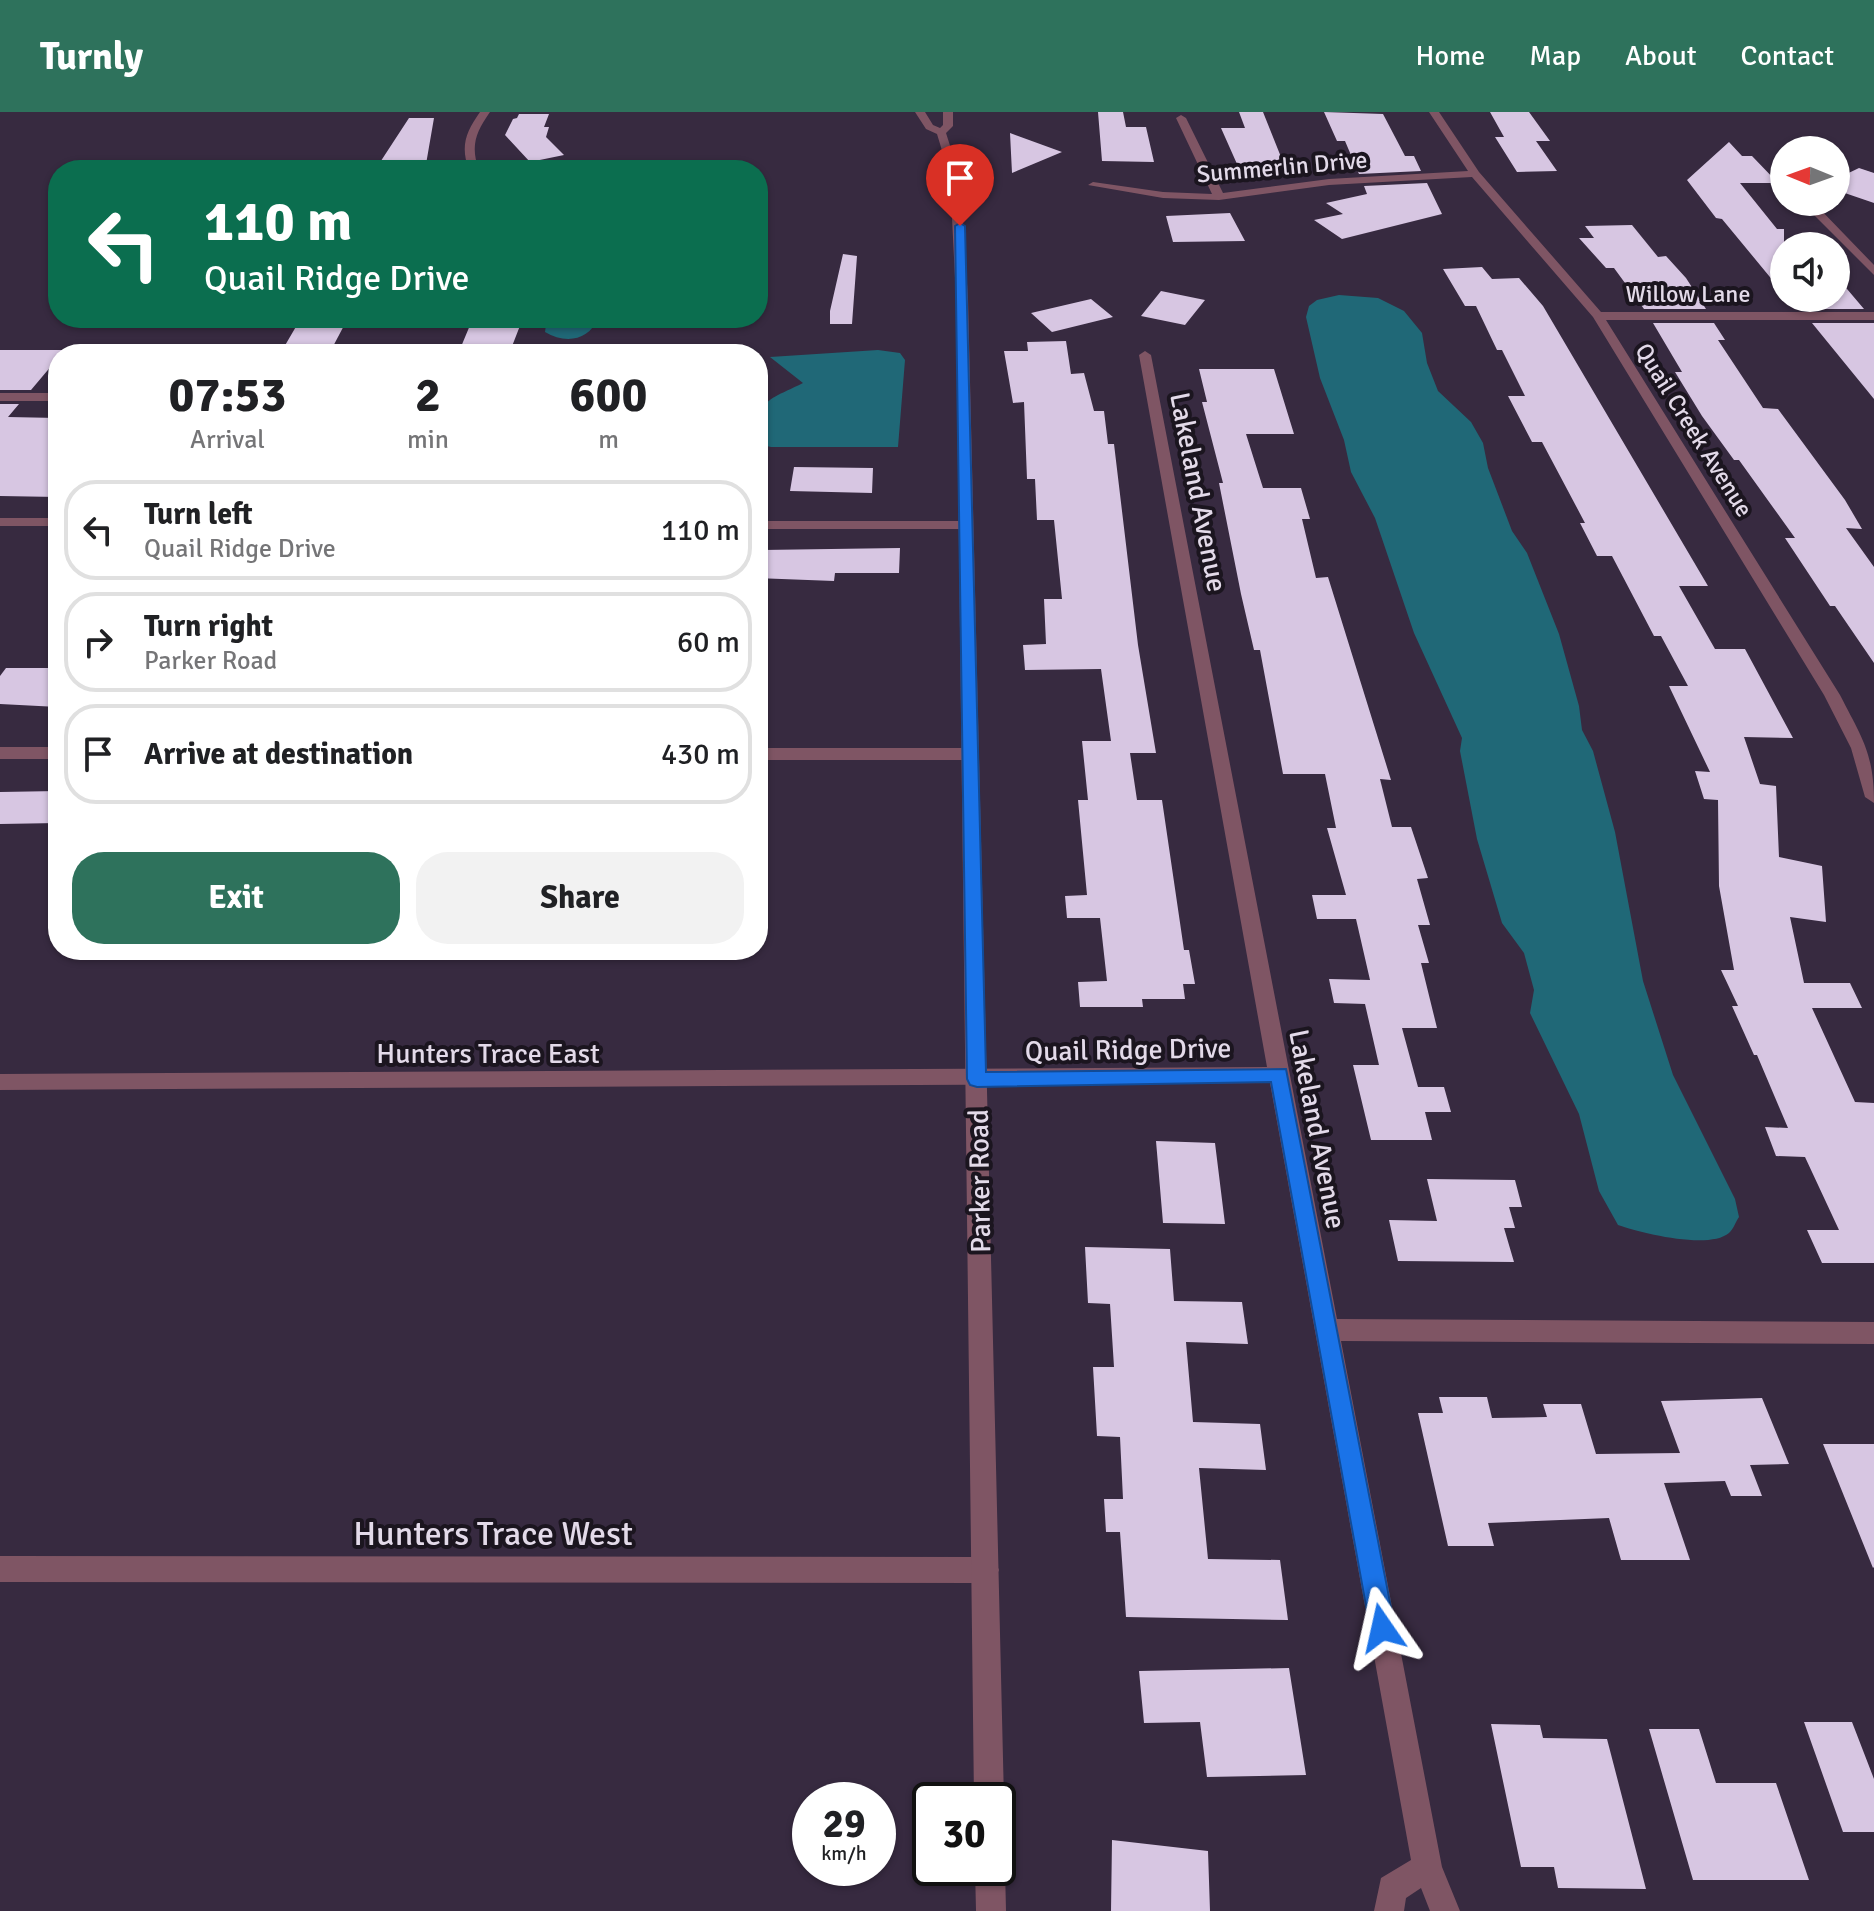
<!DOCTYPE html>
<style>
body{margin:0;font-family:Signika,sans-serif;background:#f2f2f2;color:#202124;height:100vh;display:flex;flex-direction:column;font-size:30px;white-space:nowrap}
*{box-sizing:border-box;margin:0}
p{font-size:26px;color:#757577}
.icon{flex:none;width:44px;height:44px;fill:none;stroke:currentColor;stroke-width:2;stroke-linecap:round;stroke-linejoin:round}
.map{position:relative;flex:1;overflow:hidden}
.side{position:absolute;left:48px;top:232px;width:720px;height:616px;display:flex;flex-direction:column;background:#fff;border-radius:32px;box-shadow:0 2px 6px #0004}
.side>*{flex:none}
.banner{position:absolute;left:48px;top:48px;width:720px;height:168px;border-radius:32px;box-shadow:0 2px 6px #0004;background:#0b6e4f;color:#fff;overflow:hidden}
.needle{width:52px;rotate:271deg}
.fabs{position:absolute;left:1770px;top:24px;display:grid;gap:16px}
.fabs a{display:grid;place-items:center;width:80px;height:80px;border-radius:50%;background:#fff;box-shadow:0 2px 6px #0004;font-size:40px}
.speed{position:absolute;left:792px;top:1670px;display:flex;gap:16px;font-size:40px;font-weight:700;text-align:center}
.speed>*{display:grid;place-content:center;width:104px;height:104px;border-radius:50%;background:#fff;box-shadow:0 2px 6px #0004;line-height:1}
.speed small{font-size:20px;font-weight:400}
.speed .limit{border:4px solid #111;border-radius:12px;background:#fff;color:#111}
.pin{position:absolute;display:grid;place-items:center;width:68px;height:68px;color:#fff;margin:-82px -34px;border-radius:50% 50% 50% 0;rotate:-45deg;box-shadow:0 0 8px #0007}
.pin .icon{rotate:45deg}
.me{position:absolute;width:88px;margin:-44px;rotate:349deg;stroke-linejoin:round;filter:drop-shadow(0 0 6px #0008)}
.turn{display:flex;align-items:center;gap:28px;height:168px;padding:0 24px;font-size:36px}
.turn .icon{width:104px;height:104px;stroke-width:2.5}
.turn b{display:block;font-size:56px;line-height:68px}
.eta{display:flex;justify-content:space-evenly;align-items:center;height:136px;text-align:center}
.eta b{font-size:48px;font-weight:800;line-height:56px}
.action{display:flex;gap:16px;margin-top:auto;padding:16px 24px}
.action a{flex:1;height:92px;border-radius:32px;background:#2e725c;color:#fff;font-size:32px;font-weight:800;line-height:92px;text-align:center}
.action a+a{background:#f2f2f2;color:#202124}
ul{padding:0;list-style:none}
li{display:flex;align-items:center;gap:24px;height:100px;margin:0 16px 12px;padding:0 8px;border:4px solid #e0e0e0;border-radius:32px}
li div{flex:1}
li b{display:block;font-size:30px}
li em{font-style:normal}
header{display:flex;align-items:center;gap:48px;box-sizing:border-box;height:112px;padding:0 40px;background:#2e725c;color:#fff}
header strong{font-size:38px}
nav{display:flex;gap:44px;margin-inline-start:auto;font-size:28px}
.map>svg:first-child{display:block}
.water{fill:#206877}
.building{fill:#d7c6e2}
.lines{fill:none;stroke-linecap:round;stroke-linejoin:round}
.minor{fill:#7f5564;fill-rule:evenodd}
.tertiary{fill:#7f5564;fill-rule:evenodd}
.route{fill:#1a73e8;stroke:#114b97;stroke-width:2}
.labels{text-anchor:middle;stroke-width:8;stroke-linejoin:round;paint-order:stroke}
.far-street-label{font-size:24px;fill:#e3dae9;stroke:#1b151f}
.street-label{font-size:28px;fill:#e3dae9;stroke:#1b151f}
.near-street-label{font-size:34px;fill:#e3dae9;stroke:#1b151f}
</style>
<header>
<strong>Turnly</strong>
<nav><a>Home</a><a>Map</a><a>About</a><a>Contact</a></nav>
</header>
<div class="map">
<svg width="1874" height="1799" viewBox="0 0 1874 1799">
<rect width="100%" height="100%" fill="#372a40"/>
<!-- water -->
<path class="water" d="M 1339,183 L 1378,186 L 1404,199 L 1422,221 L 1427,251 L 1438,279 L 1471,310 L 1483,331 L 1488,356 L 1512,419 L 1527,441 L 1559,522 L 1579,594 L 1582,618 L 1593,639 L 1615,720 L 1643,869 L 1673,963 L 1735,1087 L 1739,1105 C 1736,1109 1733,1118 1729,1121 C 1709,1138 1641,1121 1618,1113 L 1599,1079 L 1579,1002 L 1530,901 L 1534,878 L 1524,841 L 1502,811 L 1477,727 L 1460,639 L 1462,626 L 1414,521 L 1375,406 L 1351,360 L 1344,328 L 1320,266 L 1306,205 L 1309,194 L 1317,188 Z
M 547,206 L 598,206 C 589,229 565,232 545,220 Z
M 878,238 L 900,241 L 905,248 L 898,335 L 771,335 L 758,332 C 758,286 765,290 803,271 L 770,245 Z"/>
<!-- building -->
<path class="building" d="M 1098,0 L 1123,0 L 1126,15 L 1146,15 L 1154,50 L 1102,49 Z
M 1239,0 L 1263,0 L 1287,60 L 1241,61 L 1221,16 L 1245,16 Z
M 1324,0 L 1383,2 L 1405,44 L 1414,44 L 1421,59 L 1359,62 L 1345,29 L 1337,29 Z
M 1490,0 L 1529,0 L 1550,29 L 1536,29 L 1557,59 L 1517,60 L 1495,25 L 1504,25 Z
M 519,2 L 549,2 L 544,15 L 549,15 L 546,25 L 564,43 L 530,50 L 505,23 L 513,7 L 517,6 Z
M 409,6 L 434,6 L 425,58 L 375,58 Z
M 1010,21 L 1062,40 L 1012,61 Z
M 1729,30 L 1742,44 L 1752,44 L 1778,71 L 1740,71 L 1777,117 L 1784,117 L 1784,182 L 1722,107 L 1716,106 L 1687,68 Z
M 1859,56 L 1874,61 L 1874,91 L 1836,78 L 1836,67 Z
M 1427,71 L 1442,102 L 1342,127 L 1314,108 L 1343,102 L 1326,91 L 1367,82 L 1364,74 Z
M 1230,101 L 1245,129 L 1173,130 L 1166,104 Z
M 1632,113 L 1658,145 L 1666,144 L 1686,166 L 1706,197 L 1644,197 L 1614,156 L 1606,156 L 1579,126 L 1594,126 L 1585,114 Z
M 843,142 L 857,144 L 852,212 L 830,212 L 830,199 Z
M 1482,155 L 1492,167 L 1519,166 L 1543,194 L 1708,474 L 1679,474 L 1715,537 L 1745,537 L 1793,626 L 1744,625 L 1760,672 L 1776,674 L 1779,745 L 1822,754 L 1826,810 L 1790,805 L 1804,871 L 1850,871 L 1862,896 L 1812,896 L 1855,990 L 1874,991 L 1874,1151 L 1822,1151 L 1807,1118 L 1839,1118 L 1805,1045 L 1776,1044 L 1765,1015 L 1788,1016 L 1757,943 L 1754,943 L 1732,894 L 1738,894 L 1721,858 L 1734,858 L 1719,774 L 1718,688 L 1704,687 L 1695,659 L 1710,660 L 1669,574 L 1688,574 L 1661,524 L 1654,524 L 1612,444 L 1597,444 L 1580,411 L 1585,411 L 1542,330 L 1532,330 L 1508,284 L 1525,284 L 1502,238 L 1497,238 L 1476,194 L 1465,194 L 1443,157 Z
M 1836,164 L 1864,197 L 1801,197 L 1792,186 L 1836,186 Z
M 1161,179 L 1205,188 L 1185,213 L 1141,204 Z
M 1091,187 L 1113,205 L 1052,220 L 1031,201 Z
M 301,206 L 348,206 L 329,242 L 280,242 Z
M 473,206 L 523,206 L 509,242 L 458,242 Z
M 1653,211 L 1714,211 L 1725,228 L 1718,228 L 1763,296 L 1778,297 L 1845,388 L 1862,417 L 1846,416 L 1874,455 L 1874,551 L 1835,494 L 1830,494 L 1785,426 L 1795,426 L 1739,348 L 1734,348 L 1702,304 L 1675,260 L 1682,260 Z
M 1812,211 L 1874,211 L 1874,287 Z
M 1066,229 L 1071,262 L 1084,261 L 1094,299 L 1104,299 L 1108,332 L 1114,332 L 1138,533 L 1156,641 L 1130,641 L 1137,688 L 1162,688 L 1184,838 L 1189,838 L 1195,872 L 1183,872 L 1185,887 L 1142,887 L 1143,895 L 1080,895 L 1078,870 L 1107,869 L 1100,806 L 1067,806 L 1065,784 L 1087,783 L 1078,688 L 1088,688 L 1082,629 L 1111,629 L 1101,557 L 1025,558 L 1023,533 L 1046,532 L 1044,487 L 1062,487 L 1054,408 L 1037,408 L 1035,367 L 1027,367 L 1024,290 L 1013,291 L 1004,239 L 1028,239 L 1027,230 Z
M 0,238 L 65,238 L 58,242 L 58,246 L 31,278 L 0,278 Z
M 1199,257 L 1274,257 L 1294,322 L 1246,322 L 1263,376 L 1301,376 L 1310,407 L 1302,407 L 1316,466 L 1328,465 L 1391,668 L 1380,667 L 1392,715 L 1411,715 L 1428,766 L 1417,767 L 1430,813 L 1418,813 L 1429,851 L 1421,851 L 1437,916 L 1402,916 L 1418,975 L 1444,975 L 1451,1000 L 1425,1000 L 1432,1028 L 1371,1028 L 1353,953 L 1379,953 L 1365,892 L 1334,891 L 1329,867 L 1370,868 L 1356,807 L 1317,807 L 1312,783 L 1346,783 L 1327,716 L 1336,716 L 1325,662 L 1283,662 L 1260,538 L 1254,538 L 1241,482 L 1219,371 L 1223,371 L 1202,290 L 1207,290 Z
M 0,292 L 19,292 L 8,305 L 58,306 L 58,385 L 0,384 Z
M 794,355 L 873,356 L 872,381 L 790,379 Z
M 900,436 L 899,461 L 835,461 L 834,469 L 758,466 L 758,438 Z
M 6,556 L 58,556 L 58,595 L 0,592 L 0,564 Z
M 58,679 L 58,711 L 0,712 L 0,680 Z
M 1156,1029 L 1215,1031 L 1225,1112 L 1163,1111 Z
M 1427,1067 L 1515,1068 L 1522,1095 L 1509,1095 L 1515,1116 L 1504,1116 L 1514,1150 L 1398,1149 L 1389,1108 L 1437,1109 Z
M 1085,1135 L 1170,1137 L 1174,1189 L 1242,1190 L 1248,1232 L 1186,1230 L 1193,1310 L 1260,1312 L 1266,1358 L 1199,1356 L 1208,1447 L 1280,1448 L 1288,1508 L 1126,1505 L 1120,1420 L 1106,1420 L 1104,1387 L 1123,1387 L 1120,1325 L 1097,1324 L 1093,1255 L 1114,1255 L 1110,1192 L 1088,1191 Z
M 1439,1285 L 1487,1285 L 1492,1306 L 1547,1305 L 1543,1292 L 1581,1292 L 1596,1342 L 1680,1341 L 1661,1289 L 1762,1286 L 1789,1352 L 1750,1353 L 1762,1384 L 1731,1384 L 1725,1369 L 1664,1371 L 1690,1448 L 1621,1448 L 1609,1406 L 1488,1411 L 1494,1434 L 1448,1434 L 1418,1301 L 1443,1301 Z
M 1823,1332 L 1874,1332 L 1874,1455 L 1873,1456 Z
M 1289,1556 L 1306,1663 L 1207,1665 L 1200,1610 L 1144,1611 L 1139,1559 Z
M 1804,1610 L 1852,1610 L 1874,1667 L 1874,1720 L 1843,1720 Z
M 1491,1612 L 1540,1613 L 1543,1626 L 1607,1627 L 1646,1777 L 1558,1776 L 1554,1755 L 1521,1755 Z
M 1649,1617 L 1699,1617 L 1716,1671 L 1776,1671 L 1809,1768 L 1693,1768 Z
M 1112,1728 L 1208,1739 L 1210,1799 L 1111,1799 Z"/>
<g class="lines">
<!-- minor -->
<path class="minor" d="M 480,0 L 490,0 C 476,20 470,34 479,58 L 469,58 C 460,34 466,20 480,0 Z
M 1429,0 L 1439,0 L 1479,60 L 1601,200 L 1874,200 L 1874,208 L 1606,208 L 1840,583 C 1862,626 1874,641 1874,691 L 1865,685 L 1851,636 L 1824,583 L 1593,205 L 1472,65 L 1329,73 L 1219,88 L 1163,86 L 1088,73 L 1093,70 L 1163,80 L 1212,82 L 1176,6 L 1181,3 L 1186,6 L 1223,81 L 1329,67 L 1468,59 Z
M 1809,94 L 1817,94 L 1874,153 L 1874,163 L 1809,98 Z
M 408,206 L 420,206 L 412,213 L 406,209 Z
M 1145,239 L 1151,243 L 1337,1207 L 1874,1210 L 1874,1232 L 1341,1229 L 1442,1755 L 1460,1799 L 1430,1799 L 1421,1776 L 1406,1786 L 1404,1799 L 1374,1799 L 1381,1766 L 1411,1748 L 1270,971 L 0,978 L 0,962 L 1267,955 L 1139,243 Z
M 0,281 L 58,281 L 58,289 L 0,289 Z
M 0,406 L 58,406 L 58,414 L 0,414 Z
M 758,409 L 966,409 L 973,413 L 966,417 L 758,417 Z
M 0,635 L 58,635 L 58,647 L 0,647 Z
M 758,636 L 970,636 L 979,642 L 970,648 L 758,648 Z
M 0,1444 L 986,1445 L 995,1449 L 999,1458 L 995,1467 L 986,1471 L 0,1470 Z"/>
<!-- tertiary -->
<path class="tertiary" d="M 915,0 L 925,0 L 933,13 L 940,16 L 943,13 L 943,0 L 953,0 L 953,14 L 946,21 L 960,65 L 968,186 L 1004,1688 L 998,1699 L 998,1688 L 974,1688 L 956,186 L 950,65 L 937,22 L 926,17 Z
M 998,1744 L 1005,1756 L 1006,1799 L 976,1799 L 975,1756 L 998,1756 Z"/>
</g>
<!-- route -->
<path class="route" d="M 960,111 L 965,114 L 986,960 L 1286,957 L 1395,1516 L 1391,1525 L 1382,1529 L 1373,1525 L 1370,1516 L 1271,970 L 977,975 L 970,973 L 967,967 L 955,114 Z"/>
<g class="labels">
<!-- far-street labels -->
<g class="far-street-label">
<text transform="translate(1282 55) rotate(-5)" y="8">Summerlin Drive</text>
<text x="1688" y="190">Willow Lane</text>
<text transform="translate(1694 318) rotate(58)" y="8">Quail Creek Avenue</text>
</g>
<!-- street labels -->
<g class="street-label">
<text transform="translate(1199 380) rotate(79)" y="10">Lakeland Avenue</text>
<text transform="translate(1128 937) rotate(-1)" y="10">Quail Ridge Drive</text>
<text x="488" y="951">Hunters Trace East</text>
<text transform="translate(1318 1017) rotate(79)" y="10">Lakeland Avenue</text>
<text transform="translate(979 1069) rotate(-91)" y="10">Parker Road</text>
</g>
<!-- near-street labels -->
<g class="near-street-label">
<text x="493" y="1433">Hunters Trace West</text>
</g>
</g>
</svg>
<div class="fabs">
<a><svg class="needle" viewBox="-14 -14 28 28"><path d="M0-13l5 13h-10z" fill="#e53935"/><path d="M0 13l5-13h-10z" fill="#757577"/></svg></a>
<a><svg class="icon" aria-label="sound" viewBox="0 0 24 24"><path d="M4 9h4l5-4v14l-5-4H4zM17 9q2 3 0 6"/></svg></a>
</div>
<div class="speed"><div>29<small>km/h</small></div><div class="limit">30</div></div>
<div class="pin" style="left:960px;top:114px;background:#d93025"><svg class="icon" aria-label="arrive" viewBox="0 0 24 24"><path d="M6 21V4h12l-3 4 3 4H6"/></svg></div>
<svg class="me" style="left:1382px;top:1516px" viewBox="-20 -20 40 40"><path d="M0-17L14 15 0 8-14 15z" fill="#1a73e8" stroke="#fff" stroke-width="4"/></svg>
<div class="banner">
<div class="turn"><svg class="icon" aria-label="left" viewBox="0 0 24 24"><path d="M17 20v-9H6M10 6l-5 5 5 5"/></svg><div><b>110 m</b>Quail Ridge Drive</div></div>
</div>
<section class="side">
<div class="eta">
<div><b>07:53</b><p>Arrival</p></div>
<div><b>2</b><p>min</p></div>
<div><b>600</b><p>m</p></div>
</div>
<ul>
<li><svg class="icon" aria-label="left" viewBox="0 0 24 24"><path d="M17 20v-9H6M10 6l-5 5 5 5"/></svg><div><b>Turn left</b><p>Quail Ridge Drive</p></div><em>110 m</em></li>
<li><svg class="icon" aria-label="right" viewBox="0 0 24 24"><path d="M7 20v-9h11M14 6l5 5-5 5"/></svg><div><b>Turn right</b><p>Parker Road</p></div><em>60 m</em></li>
<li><svg class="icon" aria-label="arrive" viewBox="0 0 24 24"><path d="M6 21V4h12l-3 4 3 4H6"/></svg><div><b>Arrive at destination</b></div><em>430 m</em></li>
</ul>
<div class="action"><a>Exit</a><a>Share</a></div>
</section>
</div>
